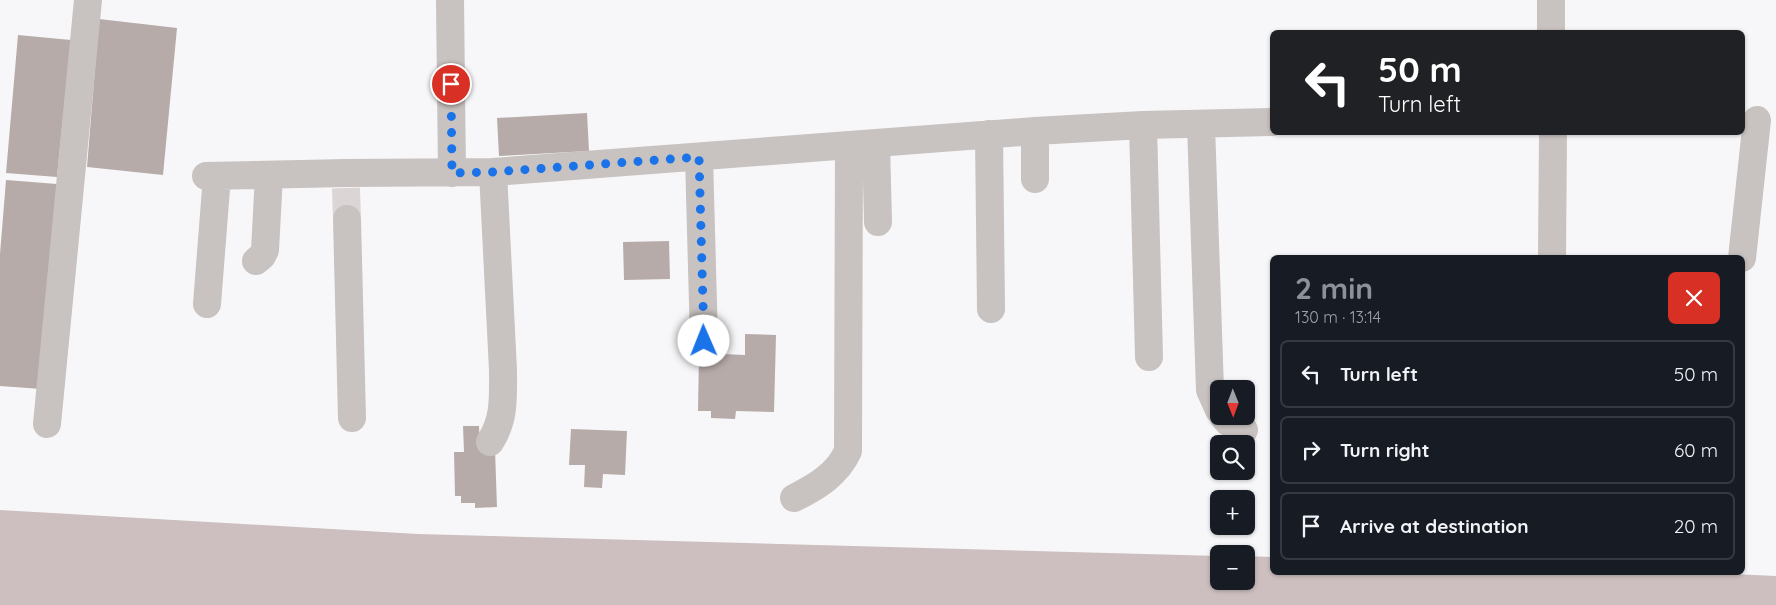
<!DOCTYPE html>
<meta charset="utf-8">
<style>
body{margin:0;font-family:Quicksand,sans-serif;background:#242831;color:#f1f3f6;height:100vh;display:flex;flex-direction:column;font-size:19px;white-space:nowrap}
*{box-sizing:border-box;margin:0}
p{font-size:16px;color:#9ea1a6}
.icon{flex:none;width:28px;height:28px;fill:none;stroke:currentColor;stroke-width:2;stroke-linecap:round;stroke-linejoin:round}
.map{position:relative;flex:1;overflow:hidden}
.side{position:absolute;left:1270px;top:255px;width:475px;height:320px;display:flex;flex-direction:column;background:#171b24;border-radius:8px;box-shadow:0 1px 4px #0004}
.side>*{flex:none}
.hud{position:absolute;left:1270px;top:30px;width:475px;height:105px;border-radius:8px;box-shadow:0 1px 4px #0004;background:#202124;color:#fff;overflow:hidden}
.needle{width:32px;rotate:179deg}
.buttons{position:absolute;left:1210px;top:380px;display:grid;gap:10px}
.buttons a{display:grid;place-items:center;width:45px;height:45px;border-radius:8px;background:#171b24;box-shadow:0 1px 4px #0004;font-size:25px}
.pin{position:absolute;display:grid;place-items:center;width:42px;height:42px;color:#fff;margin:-21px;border:2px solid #fff;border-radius:50%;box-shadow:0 1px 5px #0007}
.me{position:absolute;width:55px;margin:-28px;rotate:359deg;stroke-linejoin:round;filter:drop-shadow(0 0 4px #0008)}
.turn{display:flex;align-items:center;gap:18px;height:105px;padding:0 25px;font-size:22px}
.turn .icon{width:65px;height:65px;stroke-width:2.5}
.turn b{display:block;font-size:35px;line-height:42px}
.round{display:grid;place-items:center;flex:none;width:52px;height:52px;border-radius:8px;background:#242831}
.head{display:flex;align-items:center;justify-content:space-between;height:85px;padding:0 25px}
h1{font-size:30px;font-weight:700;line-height:38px;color:#8c9099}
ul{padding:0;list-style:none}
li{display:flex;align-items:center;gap:15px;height:68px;margin:0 10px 8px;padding:0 15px;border:2px solid #363941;border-radius:8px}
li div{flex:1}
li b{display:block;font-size:19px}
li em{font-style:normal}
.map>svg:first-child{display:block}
.water{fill:#cdbfbf}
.building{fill:#b7aba9}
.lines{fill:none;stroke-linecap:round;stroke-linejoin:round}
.minor-tunnel{stroke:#dbd5d5;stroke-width:28;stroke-dasharray:28 14;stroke-linecap:butt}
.minor{stroke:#c8c2c0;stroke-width:28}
.route{stroke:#1a73e8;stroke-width:9;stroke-dasharray:0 16.2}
</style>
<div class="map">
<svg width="1776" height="605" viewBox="0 0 1776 605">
<rect width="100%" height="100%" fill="#f7f7f9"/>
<!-- water -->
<path class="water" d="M 0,510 L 418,534 L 1219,556 L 1219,581 L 1246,581 L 1246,556 L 1272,557 L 1272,572 L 1710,573 L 1776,576 L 1776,605 L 0,605 Z"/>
<!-- building -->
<path class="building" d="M 99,19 L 177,28 L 163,175 L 87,167 Z
M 18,35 L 71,40 L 57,177 L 6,173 Z
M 587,113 L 589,151 L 499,156 L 497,118 Z
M 6,180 L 57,184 L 41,389 L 0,386 L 0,254 Z
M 669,241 L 670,279 L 624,280 L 623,242 Z
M 745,334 L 776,335 L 774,412 L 736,411 L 735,419 L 711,418 L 711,411 L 698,411 L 699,353 L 745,355 Z
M 463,426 L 479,426 L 480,450 L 495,450 L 497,507 L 475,508 L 475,503 L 461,503 L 461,496 L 455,496 L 454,452 L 464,452 Z
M 571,429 L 627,431 L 625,475 L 603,474 L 602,488 L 584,487 L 585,465 L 569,465 Z"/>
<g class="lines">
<!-- minor-tunnel -->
<path class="minor-tunnel" d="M 346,188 L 347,219"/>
<!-- minor -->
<path class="minor" d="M 450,0 L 452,173
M 1551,0 L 1551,32
M 1143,125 L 1149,357
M 1201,125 L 1210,390 L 1219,410
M 1035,131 L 1035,179
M 989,134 L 991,309
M 876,143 L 878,222
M 699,157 L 704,341
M 206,176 L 346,173 L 493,172 L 1035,131 L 1143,125 L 1272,122
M 347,219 L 352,418
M 1552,258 L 1553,132
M 1742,258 L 1757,120
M 256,261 L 262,256 L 265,250 L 269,175
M 207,304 L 217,176
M 1223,416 L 1228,422 L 1244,430
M 47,424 L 88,0
M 490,442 C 505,419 503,397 503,370 L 493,172
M 794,498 C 816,487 837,475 848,451 L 849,145"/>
</g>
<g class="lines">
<!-- route -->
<path class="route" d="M 451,84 L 452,173 L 493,172 L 699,157 L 704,341"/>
</g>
</svg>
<div class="buttons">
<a><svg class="needle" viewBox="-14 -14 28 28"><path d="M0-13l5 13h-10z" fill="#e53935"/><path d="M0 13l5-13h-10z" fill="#9ea1a6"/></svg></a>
<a><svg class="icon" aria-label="search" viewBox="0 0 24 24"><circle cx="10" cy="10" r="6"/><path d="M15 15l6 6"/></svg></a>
<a>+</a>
<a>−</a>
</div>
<div class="pin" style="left:451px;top:84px;background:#d93025"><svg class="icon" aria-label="arrive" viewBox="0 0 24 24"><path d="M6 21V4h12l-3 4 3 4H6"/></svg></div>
<svg class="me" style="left:704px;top:341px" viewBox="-20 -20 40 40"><circle r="19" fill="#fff"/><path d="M0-13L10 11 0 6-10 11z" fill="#1a73e8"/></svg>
<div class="hud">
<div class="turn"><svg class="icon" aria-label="left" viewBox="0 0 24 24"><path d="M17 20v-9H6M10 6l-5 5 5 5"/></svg><div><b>50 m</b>Turn left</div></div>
</div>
<section class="side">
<div class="head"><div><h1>2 min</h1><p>130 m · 13:14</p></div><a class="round" style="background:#d93025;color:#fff"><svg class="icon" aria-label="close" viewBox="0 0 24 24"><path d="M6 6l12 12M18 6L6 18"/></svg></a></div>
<ul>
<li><svg class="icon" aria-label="left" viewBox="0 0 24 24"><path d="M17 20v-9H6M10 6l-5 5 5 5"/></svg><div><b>Turn left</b></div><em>50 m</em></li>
<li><svg class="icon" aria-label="right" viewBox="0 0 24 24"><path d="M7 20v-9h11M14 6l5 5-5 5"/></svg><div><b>Turn right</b></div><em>60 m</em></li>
<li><svg class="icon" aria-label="arrive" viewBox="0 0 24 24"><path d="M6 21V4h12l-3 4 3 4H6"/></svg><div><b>Arrive at destination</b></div><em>20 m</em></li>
</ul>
</section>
</div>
